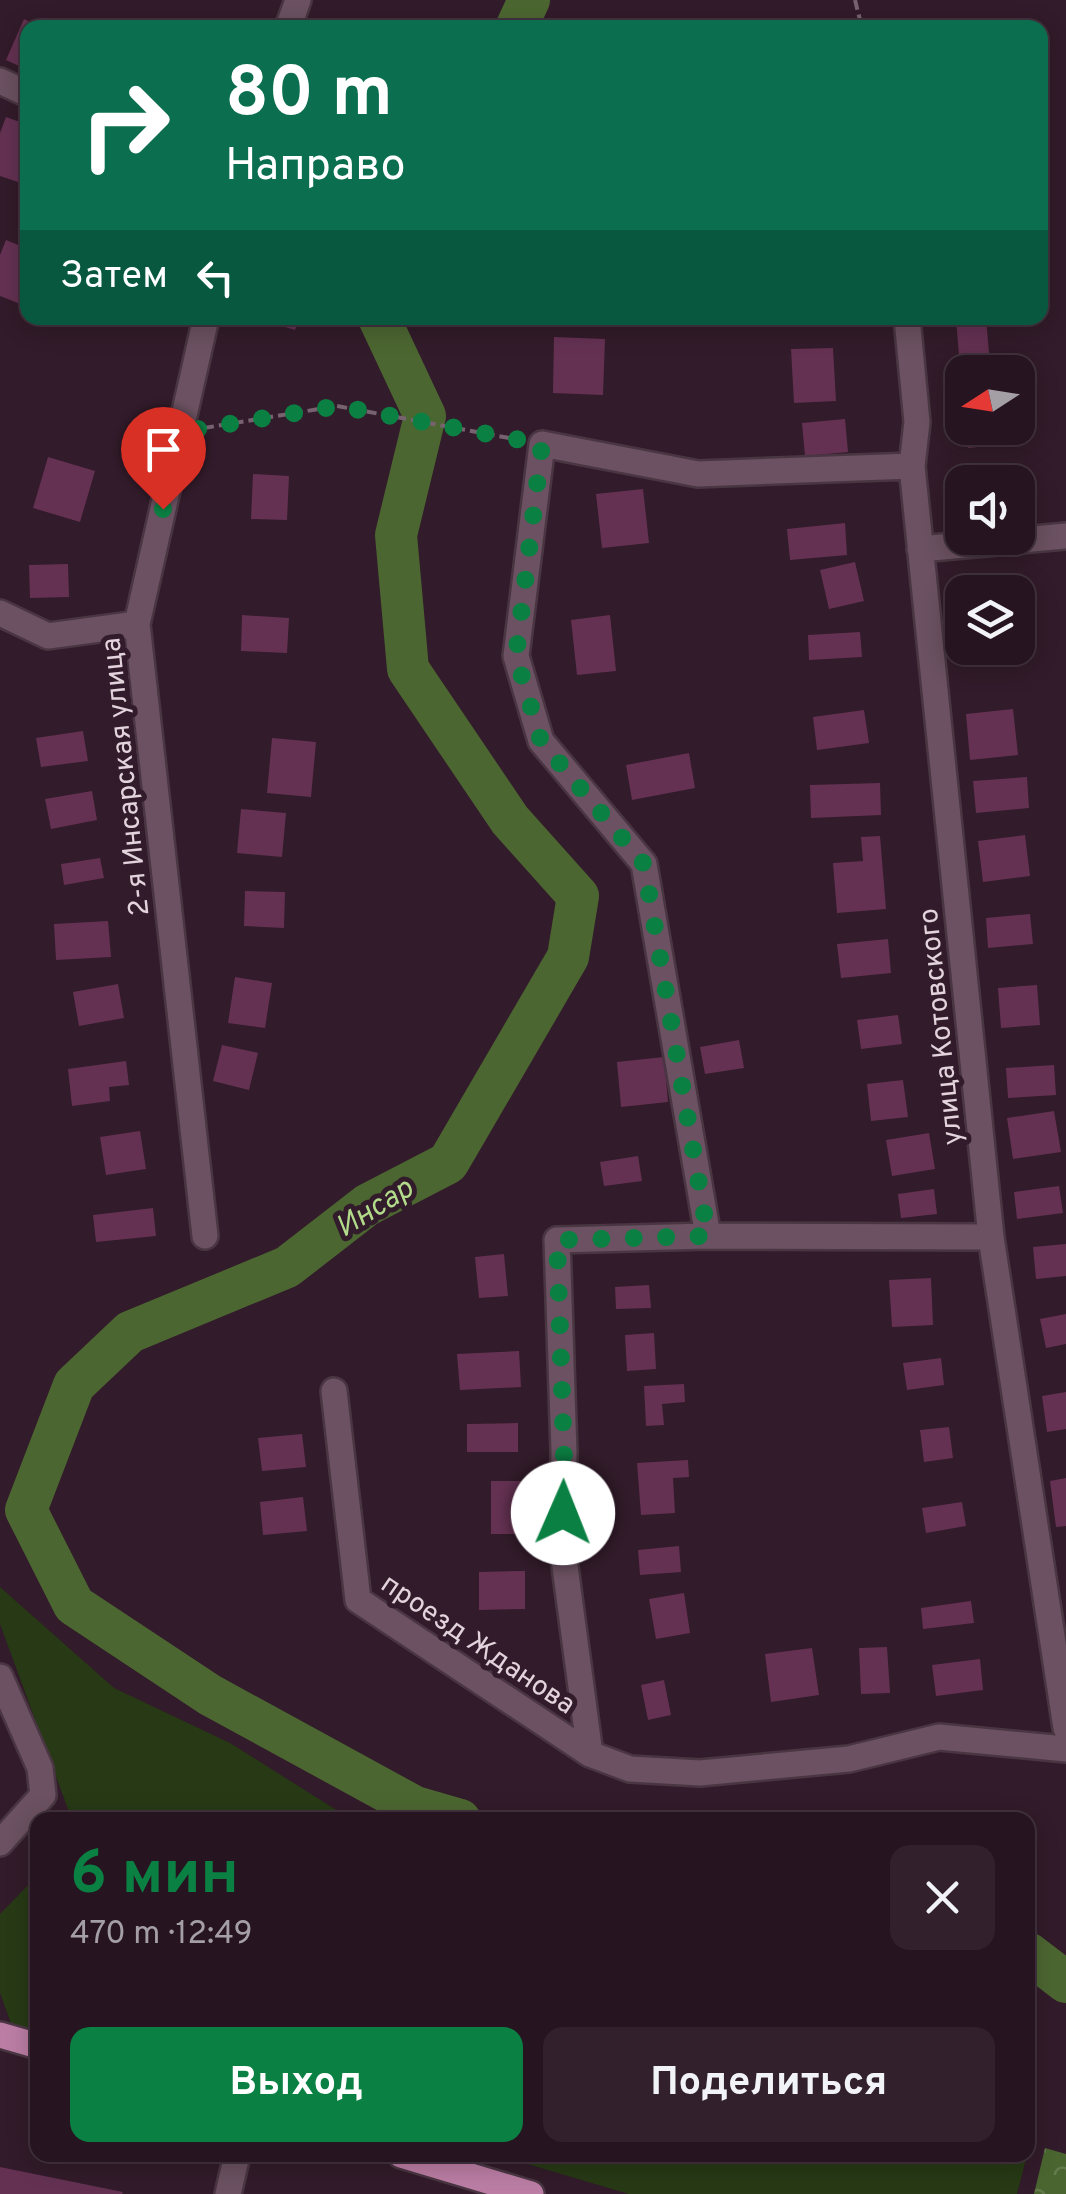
<!DOCTYPE html>
<html lang="ru">
<meta charset="utf-8">
<style>
body{margin:0;font-family:Overpass,sans-serif;background:#32212d;color:#f1f3f6;height:100vh;display:flex;flex-direction:column;font-size:38px;white-space:nowrap}
*{box-sizing:border-box;margin:0}
p{font-size:32px;color:#a49ea5}
.icon{flex:none;width:55px;height:55px;fill:none;stroke:currentColor;stroke-width:2;stroke-linecap:round;stroke-linejoin:round}
.map{position:relative;flex:1;overflow:hidden}
.drawer{position:absolute;left:30px;top:1812px;width:1005px;height:350px;display:flex;flex-direction:column;background:#261420;border-radius:20px;box-shadow:0 5px 25px #0003,0 0 0 2px #42333e}
.drawer>*{flex:none}
.hud{position:absolute;left:20px;top:20px;width:1028px;height:305px;border-radius:20px;box-shadow:0 5px 25px #0003,0 0 0 2px #42333e;background:#0b6e4f;color:#fff;overflow:hidden}
.needle{width:65px;rotate:258deg}
.fabs{position:absolute;left:945px;top:355px;display:grid;gap:20px}
.fabs a{display:grid;place-items:center;width:90px;height:90px;border-radius:20px;background:#261420;box-shadow:0 5px 25px #0003,0 0 0 2px #42333e;font-size:50px}
.pin{position:absolute;display:grid;place-items:center;width:85px;height:85px;color:#fff;margin:-102px -42px;border-radius:50% 50% 50% 0;rotate:-45deg;box-shadow:0 0 10px #0007}
.pin .icon{rotate:45deg}
.me{position:absolute;width:110px;margin:-55px;rotate:1deg;stroke-linejoin:round;filter:drop-shadow(0 0 8px #0008)}
.turn{display:flex;align-items:center;gap:35px;height:210px;padding:0 40px;font-size:45px}
.turn .icon{width:130px;height:130px;stroke-width:2.5}
.turn b{display:block;font-size:70px;line-height:85px}
.then{display:flex;align-items:center;height:95px;padding:0 40px;background:#0003;gap:20px;font-size:38px}
.round{display:grid;place-items:center;flex:none;width:105px;height:105px;border-radius:20px;background:#32212d}
.overview{display:flex;align-items:center;justify-content:space-between;height:170px;padding:0 40px}
h1{font-size:60px;font-weight:700;line-height:75px;color:#0b8043}
.cta{display:flex;gap:20px;margin-top:auto;padding:20px 40px}
.cta a{flex:1;height:115px;border-radius:20px;background:#0b8043;color:#fff;font-size:40px;font-weight:700;line-height:115px;text-align:center}
.cta a+a{background:#32212d;color:#f1f3f6}
.map>svg:first-child{display:block}
.green{fill:#273915}
.forest{fill:url(#forest-crowns)}
.lines{fill:none;stroke-linecap:round;stroke-linejoin:round}
.river{stroke:#4c6631;stroke-width:42}
.building{fill:#643152}
.minor-casing{stroke:#493642;stroke-width:30}
.major-casing{stroke:#493642;stroke-width:30}
.path{stroke:#776370;stroke-width:4;stroke-dasharray:10 5;stroke-linecap:butt}
.minor{stroke:#6b5161;stroke-width:25}
.major{stroke:#bb7da4;stroke-width:25}
.route{stroke:#0b8043;stroke-width:18;stroke-dasharray:0 32.4}
.labels{text-anchor:middle;stroke-width:10;stroke-linejoin:round;paint-order:stroke}
.street-label{font-size:28px;fill:#e3d3dc;stroke:#321b2a}
.water-label{font-size:30px;font-style:italic;fill:#b2dc8b;stroke:#321b2a}
</style>
<div class="map">
<svg width="1066" height="2194" viewBox="0 0 1066 2194">
<defs>
<pattern id="forest-crowns" width="20" height="18" patternUnits="userSpaceOnUse" patternTransform="scale(2.5)"><rect width="20" height="18" fill="#4a652f"/><path d="M2 6a3 3 0 1 1 6 0M12 15a3 3 0 1 1 6 0" fill="none" stroke="#647a4d"/></pattern>
</defs>
<rect width="100%" height="100%" fill="#321b2a"/>
<!-- green -->
<path class="green" d="M 0,1587 L 114,1688 L 230,1743 L 338,1811 L 367,1820 L 72,1820 L 0,1624 Z
M 37,1876 L 37,2035 L 13,2029 L 0,1993 L 0,1914 Z
M 497,2155 L 1027,2155 L 1017,2194 L 629,2194 Z"/>
<!-- forest -->
<path class="forest" d="M 1045,2148 L 1066,2154 L 1066,2194 L 1034,2194 Z"/>
<g class="lines">
<!-- river -->
<path class="river" d="M 516,28 L 529,0
M 379,318 L 425,416 L 396,535 L 408,669 L 510,820 L 578,896 L 568,957 L 448,1163 L 367,1205 L 287,1267 L 130,1332 L 74,1385 L 26,1510 L 74,1605 L 210,1695 L 415,1807 L 460,1820
M 1028,1953 L 1066,1982"/>
</g>
<!-- building -->
<path class="building" d="M 24,19 L 42,28 L 28,28 L 28,70 L 6,60 Z
M 6,117 L 28,125 L 28,166 L 21,183 L 0,176 L 0,133 Z
M 6,240 L 28,249 L 28,282 L 18,303 L 0,296 L 0,255 Z
M 255,318 L 299,318 L 295,330 Z
M 796,318 L 842,318 L 843,323 L 796,327 Z
M 956,318 L 986,318 L 989,353 L 959,356 Z
M 554,337 L 605,339 L 603,395 L 553,393 Z
M 833,348 L 836,401 L 794,403 L 791,349 Z
M 845,419 L 848,452 L 805,456 L 802,423 Z
M 966,428 L 996,428 L 998,445 L 968,448 Z
M 48,457 L 95,471 L 80,522 L 33,508 Z
M 253,474 L 289,476 L 287,520 L 251,519 Z
M 643,489 L 649,543 L 602,548 L 596,494 Z
M 845,523 L 847,555 L 790,560 L 787,529 Z
M 855,562 L 864,601 L 829,609 L 820,570 Z
M 68,564 L 69,597 L 30,598 L 29,565 Z
M 962,591 L 962,649 L 947,650 L 944,592 Z
M 242,615 L 289,618 L 287,653 L 241,651 Z
M 610,615 L 616,671 L 577,675 L 571,620 Z
M 860,632 L 862,657 L 809,660 L 808,635 Z
M 1013,709 L 1018,755 L 970,760 L 966,714 Z
M 864,710 L 869,743 L 817,750 L 813,717 Z
M 83,731 L 88,761 L 41,767 L 36,738 Z
M 272,738 L 316,742 L 311,797 L 267,793 Z
M 689,753 L 695,788 L 632,800 L 626,765 Z
M 1027,777 L 1029,808 L 976,813 L 973,781 Z
M 880,783 L 881,815 L 811,818 L 810,785 Z
M 92,791 L 97,820 L 51,829 L 45,799 Z
M 241,809 L 286,813 L 282,857 L 237,853 Z
M 1025,835 L 1030,876 L 983,882 L 978,841 Z
M 880,836 L 886,909 L 837,913 L 833,863 L 863,861 L 861,837 Z
M 100,858 L 104,878 L 64,885 L 61,864 Z
M 245,891 L 285,892 L 284,928 L 244,926 Z
M 1030,914 L 1033,944 L 988,948 L 986,918 Z
M 108,921 L 111,957 L 56,960 L 54,924 Z
M 888,939 L 891,973 L 841,978 L 837,944 Z
M 235,977 L 272,983 L 265,1028 L 228,1023 Z
M 118,984 L 124,1018 L 79,1026 L 73,992 Z
M 1037,985 L 1040,1025 L 1001,1028 L 998,988 Z
M 898,1015 L 902,1044 L 861,1049 L 857,1020 Z
M 739,1040 L 744,1068 L 705,1074 L 700,1047 Z
M 222,1045 L 258,1053 L 249,1090 L 213,1081 Z
M 664,1057 L 668,1102 L 621,1107 L 617,1062 Z
M 126,1061 L 129,1085 L 109,1087 L 110,1101 L 72,1106 L 68,1069 Z
M 1054,1065 L 1056,1095 L 1008,1098 L 1006,1068 Z
M 903,1080 L 908,1117 L 871,1121 L 867,1084 Z
M 1054,1111 L 1061,1152 L 1013,1159 L 1007,1118 Z
M 140,1131 L 146,1169 L 106,1175 L 100,1137 Z
M 929,1133 L 935,1169 L 892,1176 L 886,1140 Z
M 638,1156 L 642,1181 L 604,1186 L 600,1162 Z
M 1059,1186 L 1063,1213 L 1017,1219 L 1014,1192 Z
M 934,1189 L 937,1214 L 901,1218 L 898,1194 Z
M 153,1208 L 156,1236 L 96,1242 L 93,1215 Z
M 1066,1244 L 1066,1276 L 1036,1279 L 1033,1247 Z
M 504,1254 L 508,1296 L 479,1298 L 475,1257 Z
M 931,1278 L 933,1325 L 892,1327 L 889,1280 Z
M 649,1285 L 651,1308 L 616,1309 L 615,1287 Z
M 1066,1314 L 1066,1344 L 1046,1348 L 1040,1319 Z
M 654,1333 L 656,1369 L 627,1371 L 625,1335 Z
M 519,1351 L 521,1387 L 460,1390 L 457,1354 Z
M 941,1358 L 944,1385 L 907,1390 L 903,1363 Z
M 684,1384 L 685,1402 L 662,1404 L 664,1425 L 646,1426 L 644,1386 Z
M 1066,1392 L 1066,1429 L 1047,1432 L 1042,1396 Z
M 518,1423 L 518,1452 L 467,1452 L 467,1424 Z
M 949,1427 L 953,1458 L 924,1462 L 920,1430 Z
M 302,1434 L 306,1467 L 262,1471 L 258,1438 Z
M 688,1460 L 689,1477 L 673,1478 L 675,1513 L 641,1515 L 637,1463 Z
M 1066,1478 L 1066,1526 L 1056,1527 L 1050,1481 Z
M 491,1481 L 523,1481 L 523,1534 L 491,1534 Z
M 303,1497 L 307,1531 L 263,1535 L 260,1502 Z
M 962,1502 L 966,1526 L 926,1533 L 922,1508 Z
M 679,1546 L 681,1572 L 640,1575 L 638,1550 Z
M 525,1571 L 525,1609 L 479,1610 L 479,1572 Z
M 684,1593 L 690,1633 L 656,1639 L 649,1599 Z
M 971,1601 L 974,1623 L 923,1629 L 921,1608 Z
M 887,1647 L 890,1693 L 861,1694 L 859,1648 Z
M 812,1648 L 819,1695 L 771,1702 L 765,1654 Z
M 980,1659 L 983,1690 L 936,1696 L 932,1665 Z
M 664,1680 L 671,1715 L 648,1720 L 641,1685 Z
M 0,2167 L 123,2192 L 122,2194 L 0,2194 Z"/>
<g class="lines">
<!-- minor casing -->
<g class="minor-casing">
<path id="minor" d="M 288,28 L 298,0
M 0,81 L 28,94
M 907,318 L 917,422 L 912,466 L 991,1237 L 1066,1728
M 920,549 L 1066,536
M 0,613 L 48,636 L 137,624
M 205,1236 L 137,624 L 206,318
M 708,1236 L 644,864 L 541,741 L 516,656 L 542,444 L 698,474 L 912,466
M 334,1391 L 358,1600 L 590,1754 L 630,1769 L 700,1773 L 849,1759 L 939,1737 L 1066,1749
M 0,1677 L 40,1768 L 43,1795 L 0,1843
M 590,1754 L 562,1544 L 564,1452 L 557,1240 L 708,1236 L 991,1237
M 228,2194 L 237,2155"/>
</g>
<!-- major casing -->
<g class="major-casing">
<path id="major" d="M 0,2035 L 38,2046
M 401,2155 L 531,2194"/>
</g>
<!-- path -->
<path class="path" d="M 855,0 L 862,28
M 204,428 L 337,406 L 520,440"/>
<!-- minor -->
<use href="#minor" class="minor"/>
<!-- major -->
<use href="#major" class="major"/>
</g>
<g class="lines">
<!-- route -->
<path class="route" d="M 163,509 L 180,432 L 338,406 L 542,444 L 516,656 L 541,741 L 644,864 L 708,1236 L 557,1240 L 564,1452 L 563,1513"/>
</g>
<g class="labels">
<!-- street labels -->
<g class="street-label">
<text transform="translate(124 777) rotate(-96)" y="10">2-я Инсарская улица</text>
<text transform="translate(939 1027) rotate(-96)" y="10">улица Котовского</text>
<text transform="translate(479 1643) rotate(34)" y="10">проезд Жданова</text>
</g>
<!-- water labels -->
<g class="water-label">
<text transform="translate(374 1207) rotate(-32)" y="10">Инсар</text>
</g>
</g>
</svg>
<div class="fabs">
<a><svg class="needle" viewBox="-14 -14 28 28"><path d="M0-13l5 13h-10z" fill="#e53935"/><path d="M0 13l5-13h-10z" fill="#a49ea5"/></svg></a>
<a><svg class="icon" aria-label="sound" viewBox="0 0 24 24"><path d="M4 9h4l5-4v14l-5-4H4zM17 9q2 3 0 6"/></svg></a>
<a><svg class="icon" aria-label="layers" viewBox="0 0 24 24"><path d="M12 4l9 5-9 5-9-5zM3 14l9 5 9-5"/></svg></a>
</div>
<div class="pin" style="left:163px;top:509px;background:#d93025"><svg class="icon" aria-label="arrive" viewBox="0 0 24 24"><path d="M6 21V4h12l-3 4 3 4H6"/></svg></div>
<svg class="me" style="left:563px;top:1513px" viewBox="-20 -20 40 40"><circle r="19" fill="#fff"/><path d="M0-13L10 11 0 6-10 11z" fill="#0b8043"/></svg>
<div class="hud">
<div class="turn"><svg class="icon" aria-label="right" viewBox="0 0 24 24"><path d="M7 20v-9h11M14 6l5 5-5 5"/></svg><div><b>80 m</b>Направо</div></div>
<div class="then">Затем<svg class="icon" aria-label="left" viewBox="0 0 24 24"><path d="M17 20v-9H6M10 6l-5 5 5 5"/></svg></div>
</div>
<section class="drawer">
<div class="overview"><div><h1>6 мин</h1><p>470 m · 12:49</p></div><a class="round"><svg class="icon" aria-label="close" viewBox="0 0 24 24"><path d="M6 6l12 12M18 6L6 18"/></svg></a></div>
<div class="cta"><a>Выход</a><a>Поделиться</a></div>
</section>
</div>
